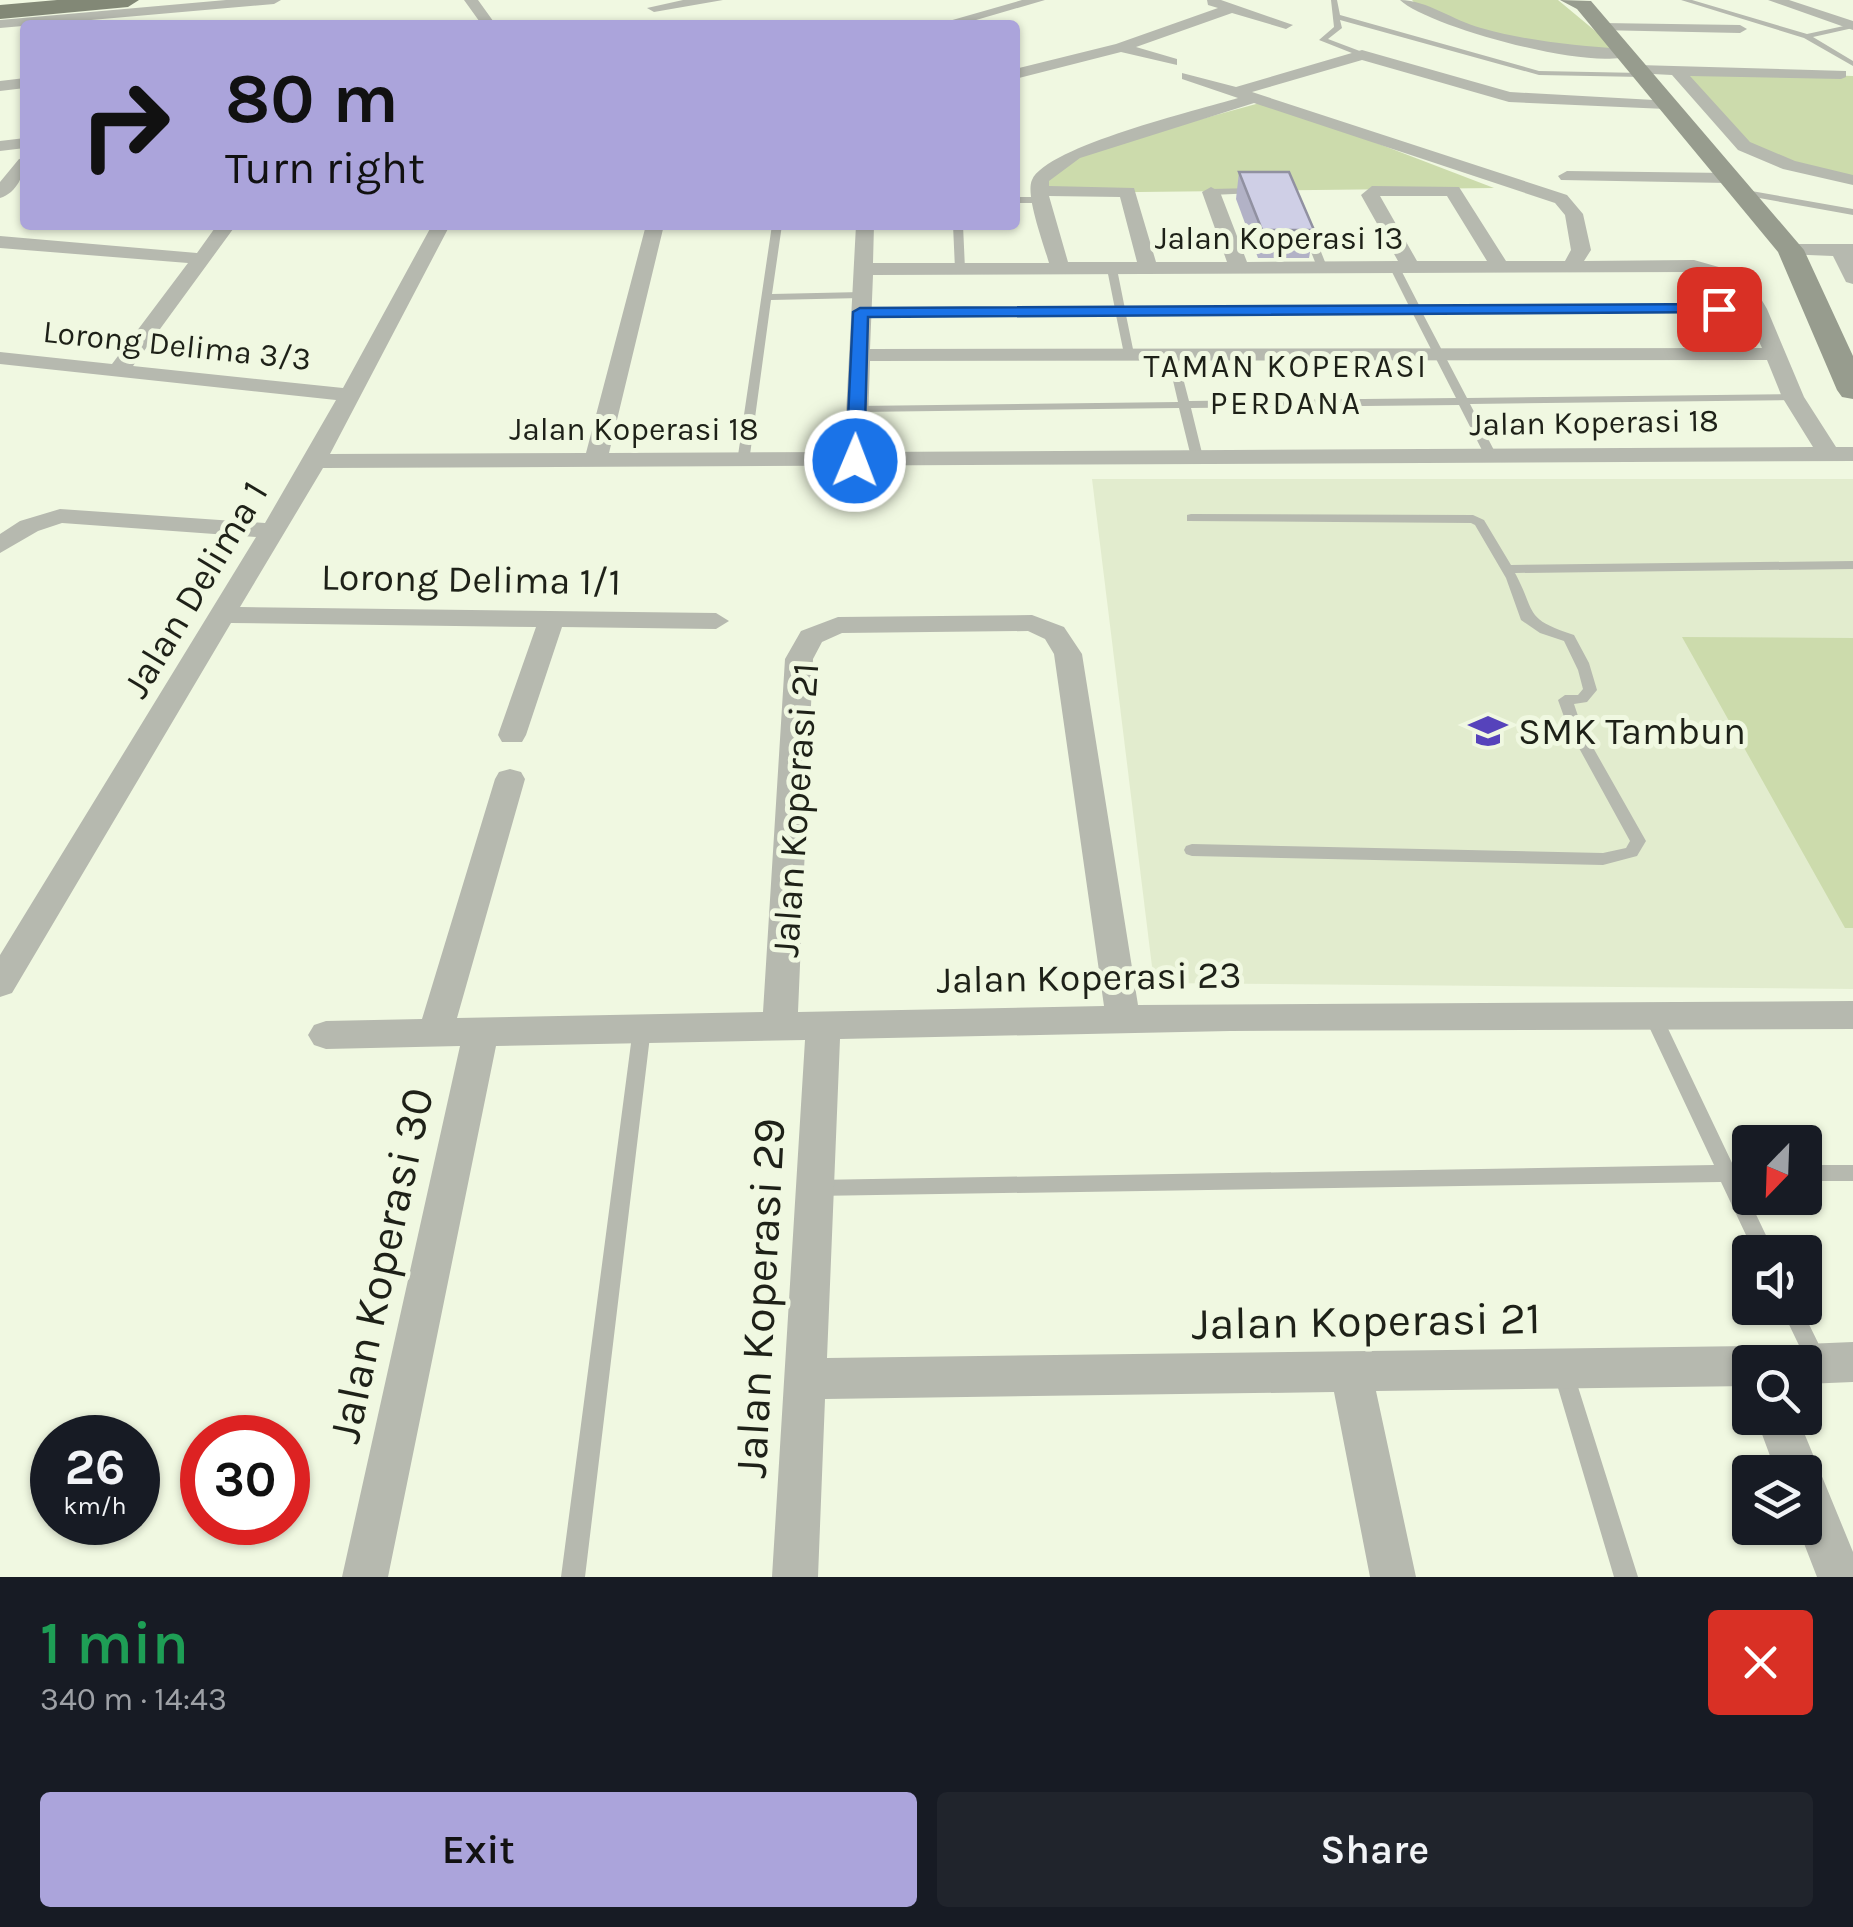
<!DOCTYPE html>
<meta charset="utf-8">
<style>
body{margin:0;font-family:Karla,sans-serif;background:#20242c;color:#f1f3f6;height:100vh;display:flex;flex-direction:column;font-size:38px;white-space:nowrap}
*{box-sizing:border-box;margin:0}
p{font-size:32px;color:#9ea1a6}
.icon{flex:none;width:55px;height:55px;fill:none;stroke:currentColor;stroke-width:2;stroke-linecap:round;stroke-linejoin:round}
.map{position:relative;height:1577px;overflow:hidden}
.drawer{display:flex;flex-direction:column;background:#171b24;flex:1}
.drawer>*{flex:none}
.top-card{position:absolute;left:20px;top:20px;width:1000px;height:210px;border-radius:10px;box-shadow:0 2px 8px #0004;background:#aba4db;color:#111;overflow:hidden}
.needle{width:65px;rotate:203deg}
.controls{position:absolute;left:1732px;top:1125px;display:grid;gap:20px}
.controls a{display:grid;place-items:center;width:90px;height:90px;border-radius:10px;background:#171b24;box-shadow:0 2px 8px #0004;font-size:50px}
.speed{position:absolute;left:30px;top:1415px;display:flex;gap:20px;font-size:50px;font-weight:700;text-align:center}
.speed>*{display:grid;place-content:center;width:130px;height:130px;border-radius:50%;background:#171b24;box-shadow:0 2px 8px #0004;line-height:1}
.speed small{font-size:25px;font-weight:400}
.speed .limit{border:15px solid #d22;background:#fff;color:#111}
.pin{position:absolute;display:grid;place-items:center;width:85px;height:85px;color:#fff;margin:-42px;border-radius:20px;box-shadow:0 5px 15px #0006}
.me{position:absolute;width:110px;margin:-55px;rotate:1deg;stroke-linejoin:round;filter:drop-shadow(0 0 8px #0008)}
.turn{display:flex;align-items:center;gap:35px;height:210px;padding:0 40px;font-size:45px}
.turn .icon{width:130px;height:130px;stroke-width:2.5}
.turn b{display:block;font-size:70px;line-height:85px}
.round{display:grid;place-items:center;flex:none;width:105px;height:105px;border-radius:10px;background:#20242c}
.overview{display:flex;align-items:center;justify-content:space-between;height:170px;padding:0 40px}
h1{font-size:60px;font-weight:600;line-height:75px;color:#1e9e55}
.cta{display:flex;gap:20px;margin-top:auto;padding:20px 40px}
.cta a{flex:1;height:115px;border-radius:10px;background:#aba4db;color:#111;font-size:40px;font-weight:600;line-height:115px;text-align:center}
.cta a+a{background:#20242c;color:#f1f3f6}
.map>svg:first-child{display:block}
.built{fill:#e2ecce}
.green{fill:#ccdbac}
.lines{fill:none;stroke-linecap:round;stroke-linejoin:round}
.lane{fill:#b6b9af;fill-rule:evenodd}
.street{fill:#b6b9af;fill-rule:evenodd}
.secondary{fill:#979c8e;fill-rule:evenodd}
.primary{fill:#828876;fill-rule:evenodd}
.wall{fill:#b2b2c6}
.building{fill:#cfcfe6;stroke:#9191a1;stroke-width:2.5}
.route{fill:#1a73e8;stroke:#114b97;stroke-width:2.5}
.labels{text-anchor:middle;stroke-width:10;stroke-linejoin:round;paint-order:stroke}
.far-street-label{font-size:32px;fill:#1e2118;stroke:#f0f8e1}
.far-neighbourhood-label{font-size:32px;letter-spacing:2.5px;fill:#1e2118;stroke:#f0f8e1}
.street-label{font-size:38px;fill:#1e2118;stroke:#f0f8e1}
.poi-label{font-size:38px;fill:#1e2118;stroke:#f0f8e1;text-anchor:start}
.near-street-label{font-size:45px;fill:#1e2118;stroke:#f0f8e1}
</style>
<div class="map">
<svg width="1853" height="1577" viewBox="0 0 1853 1577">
<rect width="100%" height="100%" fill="#f0f8e1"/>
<!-- built -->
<path class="built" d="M 1092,479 L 1853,479 L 1853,989 L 1154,983 Z"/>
<!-- green -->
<path class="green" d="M 1412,0 L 1558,0 L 1623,54 L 1547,48 L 1424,14 Z
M 1677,71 L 1853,76 L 1853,180 L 1761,156 Z
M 1267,101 L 1494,188 L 1051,193 L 1041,184 L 1074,154 Z
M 1682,637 L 1853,638 L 1853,928 L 1845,928 Z"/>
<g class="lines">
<!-- lane -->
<path class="lane" d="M 1331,0 L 1337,0 L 1340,15 L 1539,71 L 1642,73 L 1646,75 L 1642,77 L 1539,75 L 1340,20 L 1342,28 L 1328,39 L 1365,53 L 1362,57 L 1319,40 L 1334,27 Z
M 1681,0 L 1692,0 L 1807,34 L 1853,24 L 1853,28 L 1813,37 L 1853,61 L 1853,66 L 1804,38 Z
M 1253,188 L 1256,189 L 1256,193 L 1211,195 L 1207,192 L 1211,189 Z
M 1740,189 L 1853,209 L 1853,215 L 1737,194 L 1737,190 Z
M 1015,197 L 1044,197 L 1049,200 L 1044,203 L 1015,203 Z
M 1302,222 L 1310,224 L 1327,267 L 1325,269 L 1317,267 L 1300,224 Z
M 772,225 L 782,225 L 772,294 L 862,292 L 867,295 L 862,298 L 771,300 L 749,462 L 743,466 L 737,462 Z
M 953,225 L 963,225 L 965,269 L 960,272 L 955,269 Z
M 1395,265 L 1400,268 L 1420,307 L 1757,306 L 1762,309 L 1757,312 L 1423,314 L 1467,398 L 1793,394 L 1799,397 L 1793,400 L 1470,404 L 1497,456 L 1491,459 L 1485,456 L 1459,405 L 1191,408 L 1203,457 L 1197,460 L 1191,457 L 1179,408 L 857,412 L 851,409 L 857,406 L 1178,402 L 1167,355 L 1172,352 L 1177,355 L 1189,401 L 1456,398 L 1413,314 L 1126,315 L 1134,354 L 1129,357 L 1124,354 L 1116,315 L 860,316 L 855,313 L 860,310 L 1115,309 L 1107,269 L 1112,266 L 1117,269 L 1125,309 L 1410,308 L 1390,268 Z
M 1191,514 L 1473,515 L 1484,520 L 1511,565 L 1853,561 L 1853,569 L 1515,573 C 1537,614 1523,618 1574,635 L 1589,663 L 1597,690 L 1587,702 L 1574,704 L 1582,728 L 1646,841 L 1637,856 L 1603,865 L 1192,856 L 1186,854 L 1184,850 L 1186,846 L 1192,844 L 1603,853 L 1626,848 L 1630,841 L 1568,728 L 1558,700 L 1565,695 L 1578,695 L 1583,689 L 1578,670 L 1564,641 L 1540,633 L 1521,620 L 1506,578 L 1475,525 L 1471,523 L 1187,521 L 1187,515 Z
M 1653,1009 L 1659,1011 L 1662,1016 L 1733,1165 L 1750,1165 L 1750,1181 L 1740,1181 L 1774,1252 L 1754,1252 L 1721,1182 L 814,1196 L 807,1194 L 804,1188 L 807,1182 L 814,1180 L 1714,1165 L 1644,1016 L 1647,1011 Z
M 642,1021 L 648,1023 L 651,1028 L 585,1577 L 561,1577 L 633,1028 L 636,1023 Z
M 1805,1165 L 1853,1165 L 1853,1181 L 1805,1181 Z
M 1781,1308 L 1801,1308 L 1826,1359 L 1823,1366 L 1816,1369 L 1809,1366 Z
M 1563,1361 L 1570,1364 L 1573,1371 L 1638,1577 L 1614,1577 L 1553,1371 L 1556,1364 Z"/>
<!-- street -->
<path class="street" d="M 226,0 L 281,0 L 274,4 L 0,28 L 0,20 Z
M 464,0 L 478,0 L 496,25 L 482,25 Z
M 683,0 L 723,0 L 654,12 L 647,8 Z
M 1022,0 L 1045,0 L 959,25 L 935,25 Z
M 1207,0 L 1221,0 L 1293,25 L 1286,29 L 1232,13 L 1136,47 L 1177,59 L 1177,65 L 1121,52 L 1015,79 L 1015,69 L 1116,44 L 1218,8 L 1208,5 Z
M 1400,0 C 1427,0 1454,21 1481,28 C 1527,41 1576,46 1623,49 L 1631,54 C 1601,74 1428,27 1400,0 Z
M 1768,0 L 1789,0 L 1853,21 L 1853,30 Z
M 1602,23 L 1740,25 L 1747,29 L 1740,33 L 1597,30 L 1595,27 Z
M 1362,50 L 1510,92 L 1672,101 L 1674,104 L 1666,109 L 1509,102 L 1362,60 L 1252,92 L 1567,195 L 1583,214 L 1591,250 L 1584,261 L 1694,260 L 1747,275 L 1767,309 L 1804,397 L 1836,447 L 1853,447 L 1853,461 L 323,468 L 240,607 L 716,613 L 729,621 L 716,629 L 562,627 L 526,735 L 522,742 L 502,742 L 498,735 L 536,627 L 231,623 L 12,993 L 0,997 L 0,955 L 256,537 L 62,523 L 38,531 L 0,553 L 0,534 L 20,521 L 60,509 L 265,523 L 336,400 L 0,364 L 0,352 L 112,364 L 188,263 L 0,248 L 0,236 L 197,253 L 217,225 L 236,225 L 133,366 L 343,388 L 432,225 L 450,225 L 330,454 L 586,453 L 646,225 L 664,225 L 609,453 L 844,452 L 856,225 L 874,225 L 873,263 L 1049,263 C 1044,245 1025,195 1032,180 C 1047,146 1199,110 1238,98 L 1182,79 L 1182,73 L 1236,87 ZM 1254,103 L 1555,203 L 1565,215 L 1571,250 L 1565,261 L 1506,261 L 1459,187 L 1372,186 L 1361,195 L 1398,261 L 1247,262 L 1220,192 L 1211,187 L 1202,192 L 1227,262 L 1156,262 L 1134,188 L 1049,186 L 1049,181 L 1080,158 ZM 1049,196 L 1120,197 L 1137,262 L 1068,262 ZM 1380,196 L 1447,196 L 1487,261 L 1417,261 ZM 1693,272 L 1732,283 L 1762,348 L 870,349 L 873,275 ZM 1767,360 L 1782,397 L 1813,447 L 867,452 L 870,361 Z
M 1638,65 L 1846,71 L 1846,77 L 1841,79 L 1690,76 L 1750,142 L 1795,161 L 1853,175 L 1853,185 L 1783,169 L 1738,150 L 1672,75 L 1633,73 L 1633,67 Z
M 25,78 L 25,88 L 0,91 L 0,81 Z
M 25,138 L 25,148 L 0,151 L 0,141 Z
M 25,158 C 25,174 17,193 0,198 L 0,182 L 19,159 Z
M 1567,171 L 1728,173 L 1737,178 L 1728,183 L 1561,180 L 1558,176 Z
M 1791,244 L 1853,244 L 1853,284 L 1846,282 L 1833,256 L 1784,254 L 1781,250 Z
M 1032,615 L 1064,627 L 1082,654 L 1138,1005 L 1853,1001 L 1853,1029 L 1230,1031 L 840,1039 L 827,1358 L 1750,1346 L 1765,1352 L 1769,1362 L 1750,1362 L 1750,1386 L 1376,1391 L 1416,1577 L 1370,1577 L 1334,1392 L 825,1399 L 818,1577 L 772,1577 L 805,1040 L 496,1046 L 388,1577 L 342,1577 L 460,1046 L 326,1049 L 314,1045 L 308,1035 L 314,1025 L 326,1021 L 422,1019 L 495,779 L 499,772 L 510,769 L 521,772 L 525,779 L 457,1018 L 763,1012 L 785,659 L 801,631 L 838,617 ZM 1028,631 L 1045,639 L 1054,654 L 1104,1006 L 798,1012 L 813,659 L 822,642 L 842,633 Z
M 1853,1342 L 1853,1382 L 1805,1384 L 1805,1362 L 1785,1362 L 1790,1350 L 1805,1344 Z
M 1756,1418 L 1798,1418 L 1853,1552 L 1853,1577 L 1817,1577 L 1798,1528 L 1805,1528 L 1805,1472 L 1776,1472 Z"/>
<!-- secondary -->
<path class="secondary" d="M 1560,0 L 1591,1 L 1804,250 L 1853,356 L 1853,399 L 1842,397 L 1837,390 L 1778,252 L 1577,9 Z"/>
<!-- primary -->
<path class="primary" d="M 57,0 L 139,0 L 128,7 L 0,19 L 0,5 Z"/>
</g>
<!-- wall -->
<path class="wall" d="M 1239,172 L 1314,230 L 1309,258 L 1258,258 L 1236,199 Z"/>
<!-- building -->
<path class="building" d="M 1239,172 L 1289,172 L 1314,230 L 1262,230 Z"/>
<!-- route -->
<path class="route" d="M 1719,304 L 1727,309 L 1725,312 L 868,317 L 864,461 L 855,467 L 846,461 L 853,312 L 860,308 Z"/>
<!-- icons -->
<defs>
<g id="school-bare" transform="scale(3)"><path d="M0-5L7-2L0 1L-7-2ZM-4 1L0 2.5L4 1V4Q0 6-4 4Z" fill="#5643bb" stroke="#f0f8e1" stroke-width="2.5" paint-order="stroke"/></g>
</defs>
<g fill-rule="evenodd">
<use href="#school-bare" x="1488" y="731"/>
</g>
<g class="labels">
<!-- far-street labels -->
<g class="far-street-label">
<text x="1279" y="249">Jalan Koperasi 13</text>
<text transform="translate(177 345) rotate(6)" y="11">Lorong Delima 3/3</text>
<text transform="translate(1594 422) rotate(-1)" y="11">Jalan Koperasi 18</text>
<text x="634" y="440">Jalan Koperasi 18</text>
</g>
<!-- far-neighbourhood labels -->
<g class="far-neighbourhood-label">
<text x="1286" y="377">TAMAN KOPERASI<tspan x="1286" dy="37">PERDANA</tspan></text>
</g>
<!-- street labels -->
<g class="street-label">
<text transform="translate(471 579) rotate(1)" y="13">Lorong Delima 1/1</text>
<text transform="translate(195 589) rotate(-59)" y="13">Jalan Delima 1</text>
<text transform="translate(795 810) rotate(-86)" y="13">Jalan Koperasi 21</text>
<text transform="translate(1089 977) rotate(-1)" y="13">Jalan Koperasi 23</text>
</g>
<!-- poi labels -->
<g class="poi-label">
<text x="1518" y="744">SMK Tambun</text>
</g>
<!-- near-street labels -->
<g class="near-street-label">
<text transform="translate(380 1265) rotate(-78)" y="16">Jalan Koperasi 30</text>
<text transform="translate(759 1298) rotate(-87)" y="16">Jalan Koperasi 29</text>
<text transform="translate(1366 1320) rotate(-1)" y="16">Jalan Koperasi 21</text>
</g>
</g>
</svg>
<div class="controls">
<a><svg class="needle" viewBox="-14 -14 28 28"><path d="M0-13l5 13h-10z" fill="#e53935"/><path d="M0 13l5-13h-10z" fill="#9ea1a6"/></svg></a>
<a><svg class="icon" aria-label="sound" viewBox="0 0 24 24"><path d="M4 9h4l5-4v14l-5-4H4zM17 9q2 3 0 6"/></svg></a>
<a><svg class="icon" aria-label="search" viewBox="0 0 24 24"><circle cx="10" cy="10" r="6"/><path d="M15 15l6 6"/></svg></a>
<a><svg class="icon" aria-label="layers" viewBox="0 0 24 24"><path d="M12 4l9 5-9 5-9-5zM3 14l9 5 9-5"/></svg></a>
</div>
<div class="speed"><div>26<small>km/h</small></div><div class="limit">30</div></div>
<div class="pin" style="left:1719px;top:309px;background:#d93025"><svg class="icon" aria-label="arrive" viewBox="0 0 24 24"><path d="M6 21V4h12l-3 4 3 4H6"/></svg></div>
<svg class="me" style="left:855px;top:461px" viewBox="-20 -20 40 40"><circle r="17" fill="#1a73e8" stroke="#fff" stroke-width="3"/><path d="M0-11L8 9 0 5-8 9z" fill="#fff"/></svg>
<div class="top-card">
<div class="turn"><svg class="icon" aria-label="right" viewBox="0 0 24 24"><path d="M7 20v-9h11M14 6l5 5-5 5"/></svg><div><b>80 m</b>Turn right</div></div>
</div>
</div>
<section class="drawer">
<div class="overview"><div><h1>1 min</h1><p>340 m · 14:43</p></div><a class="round" style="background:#d93025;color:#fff"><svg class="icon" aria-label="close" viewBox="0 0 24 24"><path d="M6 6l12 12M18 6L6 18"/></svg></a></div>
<div class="cta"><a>Exit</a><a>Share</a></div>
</section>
